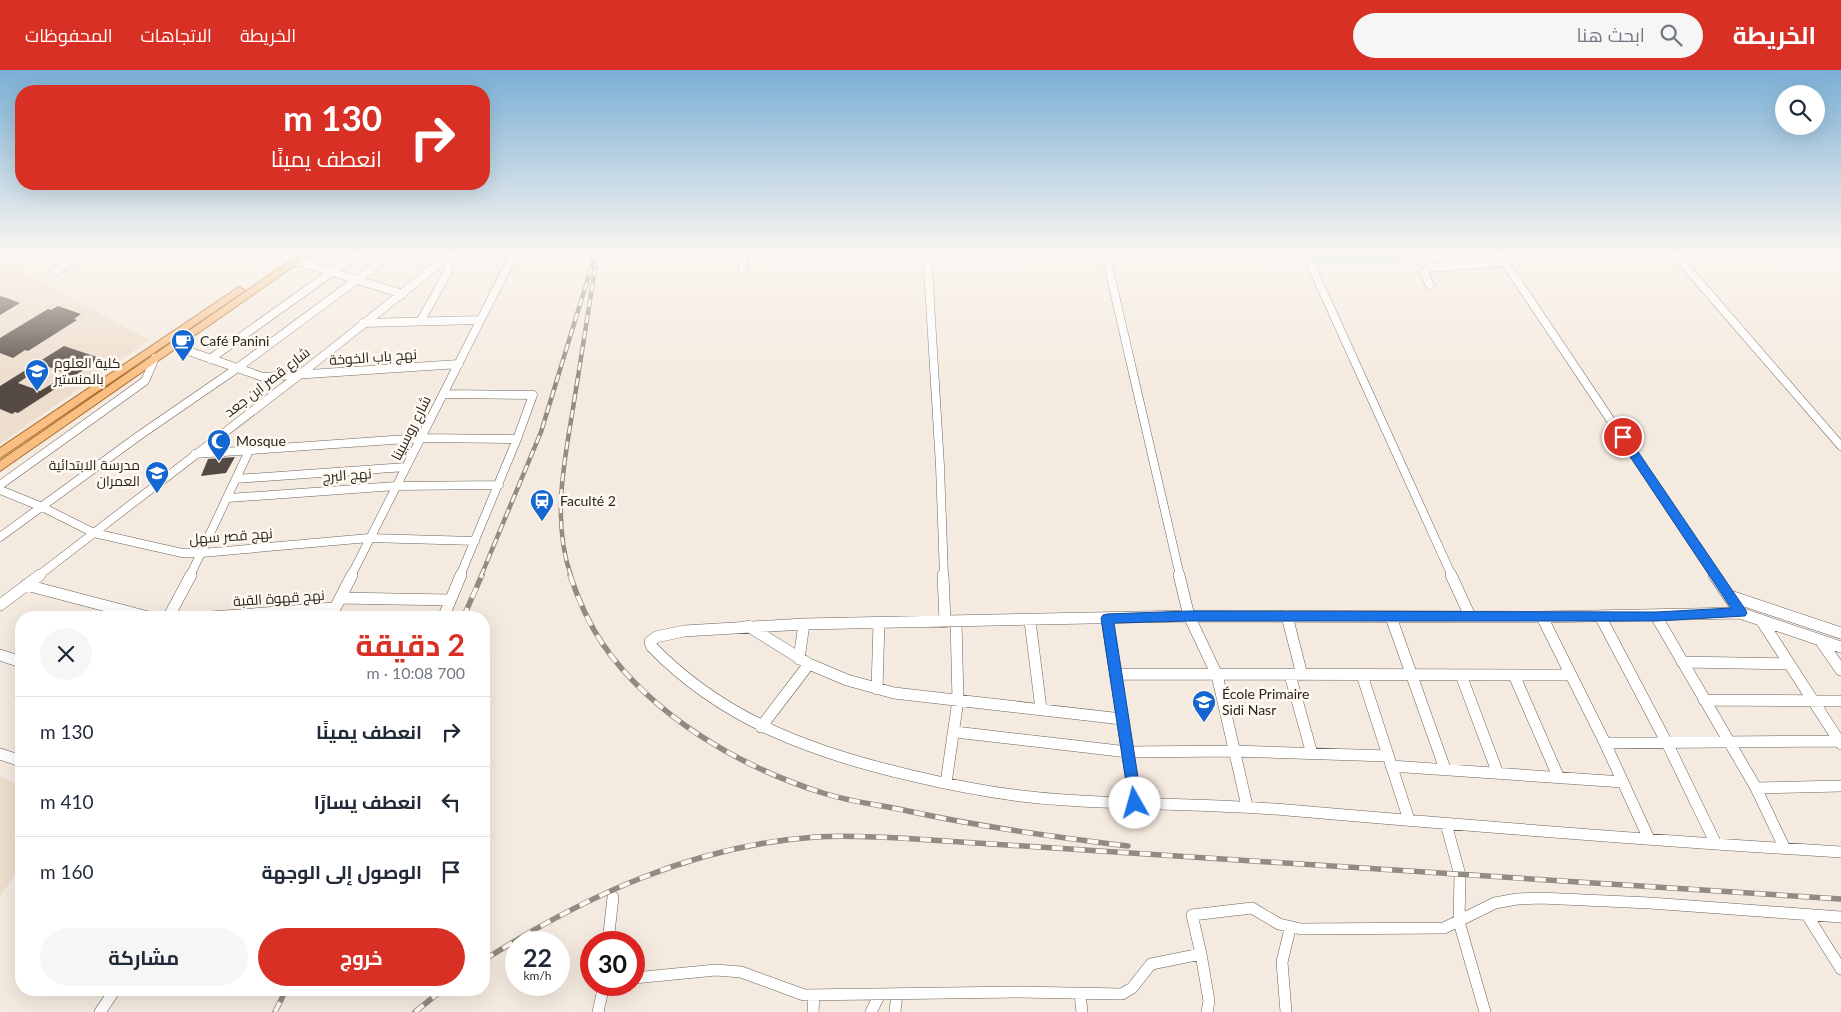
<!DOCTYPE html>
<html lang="ar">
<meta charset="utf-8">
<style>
body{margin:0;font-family:Lato,Cairo,sans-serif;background:#f6f6f7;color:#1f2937;direction:rtl;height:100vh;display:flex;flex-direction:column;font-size:19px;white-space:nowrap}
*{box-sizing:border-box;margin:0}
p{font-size:16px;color:#747a83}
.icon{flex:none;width:28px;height:28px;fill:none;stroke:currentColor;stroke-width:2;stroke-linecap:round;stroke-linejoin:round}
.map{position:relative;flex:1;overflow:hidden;direction:ltr}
.sheet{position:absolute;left:15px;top:541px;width:475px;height:385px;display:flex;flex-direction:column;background:#fff;border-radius:20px;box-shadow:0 5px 20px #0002;direction:rtl}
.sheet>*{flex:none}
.banner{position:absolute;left:15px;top:15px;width:475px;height:105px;border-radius:20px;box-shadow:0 5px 20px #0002;direction:rtl;background:#d93025;color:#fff;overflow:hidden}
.fabs{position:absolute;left:1775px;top:15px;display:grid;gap:10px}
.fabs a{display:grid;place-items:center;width:50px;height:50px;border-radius:50%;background:#fff;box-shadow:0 5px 20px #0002;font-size:25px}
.speed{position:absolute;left:505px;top:861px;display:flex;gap:10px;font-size:25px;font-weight:700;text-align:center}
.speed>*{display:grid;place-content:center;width:65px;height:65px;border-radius:50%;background:#fff;box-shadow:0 5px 20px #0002;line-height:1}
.speed small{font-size:12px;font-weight:400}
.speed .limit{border:8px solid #d22;background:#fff;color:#111}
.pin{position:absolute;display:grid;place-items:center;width:42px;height:42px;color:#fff;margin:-21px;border:2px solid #fff;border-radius:50%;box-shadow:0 1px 5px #0007}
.me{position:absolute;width:55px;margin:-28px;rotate:353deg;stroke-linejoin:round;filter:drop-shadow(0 0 4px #0008)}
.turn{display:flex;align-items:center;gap:18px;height:105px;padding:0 25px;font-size:22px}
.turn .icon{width:65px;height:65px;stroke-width:2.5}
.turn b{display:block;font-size:35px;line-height:42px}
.round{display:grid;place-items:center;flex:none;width:52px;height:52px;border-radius:26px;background:#f6f6f7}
.overview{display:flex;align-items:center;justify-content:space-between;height:85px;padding:0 25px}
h1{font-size:30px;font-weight:700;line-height:38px;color:#d93025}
.cta{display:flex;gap:10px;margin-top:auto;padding:10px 25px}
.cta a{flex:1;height:58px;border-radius:30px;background:#d93025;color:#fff;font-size:20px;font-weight:700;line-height:58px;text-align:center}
.cta a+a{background:#f6f6f7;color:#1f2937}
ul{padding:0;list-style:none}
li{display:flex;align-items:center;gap:15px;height:70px;padding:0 25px;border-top:1px solid #e0e1e3}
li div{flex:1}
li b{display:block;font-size:19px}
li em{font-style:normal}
header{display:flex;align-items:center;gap:30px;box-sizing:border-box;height:70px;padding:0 25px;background:#d93025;color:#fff}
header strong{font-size:24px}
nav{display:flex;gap:28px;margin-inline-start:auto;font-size:18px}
.search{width:350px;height:45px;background:#f6f6f7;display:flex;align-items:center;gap:12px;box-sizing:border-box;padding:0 18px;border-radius:28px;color:#747a83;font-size:19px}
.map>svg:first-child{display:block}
.built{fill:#edddcc}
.green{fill:#b6d8ba}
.building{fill:#554a43}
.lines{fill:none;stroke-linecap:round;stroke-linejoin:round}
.street-far1-casing{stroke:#6d645a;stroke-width:9}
.street-casing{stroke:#6d645a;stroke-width:12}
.primary-casing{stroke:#ac6b29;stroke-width:2}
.street-far1{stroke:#fff;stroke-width:8}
.street{stroke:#fff;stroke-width:11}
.primary{fill:#f8be82;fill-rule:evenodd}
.rail-far1-casing{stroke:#928b83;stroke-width:4.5}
.rail-casing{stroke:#928b83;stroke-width:5.5}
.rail-far1{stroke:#fff9f2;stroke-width:2.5;stroke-dasharray:8;stroke-linecap:butt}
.rail{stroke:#fff9f2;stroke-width:4;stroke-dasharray:11;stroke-linecap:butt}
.route{fill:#1a73e8;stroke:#114b97}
.labels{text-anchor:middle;stroke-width:5;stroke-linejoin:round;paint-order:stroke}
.poi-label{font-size:14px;fill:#27231f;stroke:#fff9f2;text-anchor:start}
.street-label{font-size:14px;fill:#27231f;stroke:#fff9f2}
</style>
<header>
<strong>الخريطة</strong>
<div class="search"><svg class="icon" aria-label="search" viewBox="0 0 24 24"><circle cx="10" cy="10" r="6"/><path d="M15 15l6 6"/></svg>ابحث هنا</div>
<nav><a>الخريطة</a><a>الاتجاهات</a><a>المحفوظات</a></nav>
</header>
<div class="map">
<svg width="1841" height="942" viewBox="0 0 1841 942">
<rect width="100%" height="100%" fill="#f5eadf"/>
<!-- built -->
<path class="built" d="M 0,189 L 149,270 L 0,374 Z
M 0,707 L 21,714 L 21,797 L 0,826 Z"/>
<!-- green -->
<path class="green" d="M 1310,182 L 1398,182 L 1403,193 L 1315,194 Z"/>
<!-- building -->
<path class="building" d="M 0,226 L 7,228 L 20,233 L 0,245 Z
M 58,236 L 81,244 L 74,249 L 77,250 L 28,281 L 25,280 L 13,288 L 0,283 L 0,268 L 48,239 L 51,240 Z
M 64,276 L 100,288 L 74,307 L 44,295 L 18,313 L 40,321 L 55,312 L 58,317 L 18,343 L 15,342 L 12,344 L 0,339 L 0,316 Z
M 235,387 L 226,403 L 201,406 L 208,389 Z"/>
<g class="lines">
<!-- street-far1 casing -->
<g class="street-far1-casing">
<path id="street-far1" d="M 927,182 L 940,396 L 944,506
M 1105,182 L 1180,506
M 1305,182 L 1452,506
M 1498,182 L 1715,506
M 1673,182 L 1841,376
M 296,191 L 403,224
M 743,201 L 744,182
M 55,202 L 85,182
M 1430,215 L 1424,203 L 1429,198 L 1505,192
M 421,250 L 448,202 L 447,187
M 363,253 L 480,250
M 174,276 L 263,307 L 459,294
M 210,289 L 360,182
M 444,324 L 533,325 L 517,369 L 460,506
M 195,384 L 421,368 L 517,369
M 236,409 L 406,397
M 0,415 L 145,311 L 155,288
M 0,420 L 42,437 L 94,463 L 182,483 L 202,483 L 369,468 L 475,471
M 228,428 L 396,416 L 499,415
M 0,467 L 140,365 L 236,299 L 394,182
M 38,506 L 298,306 L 454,182
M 190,506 L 249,381
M 351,506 L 515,182"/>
</g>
<!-- street casing -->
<g class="street-casing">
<path id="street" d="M 943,505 L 945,552
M 1179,505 L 1189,546 L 1217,605 L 1247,736
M 1451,505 L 1470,546
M 1714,505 L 1740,543
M 26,515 L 152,548
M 1730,526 L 1841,563
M 340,528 L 450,530
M 0,535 L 40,505
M 1287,546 L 1302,605
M 1600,546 L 1668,675 L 1716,774
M 1656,546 L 1756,718 L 1785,779
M 1391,547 L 1445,699
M 1542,547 L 1605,673 L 1649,769
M 168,548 L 191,505
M 197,548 L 334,538
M 330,548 L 352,505
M 443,548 L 461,505
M 1107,549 L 1135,733
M 1761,550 L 1841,674
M 1030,551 L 1041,639
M 748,556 L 809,594 L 847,610 L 894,623 L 1122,649
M 1820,570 L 1841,600
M 1841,577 L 1740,543 L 1542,547 L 1189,546 L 804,554 L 684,561 L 656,567 L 650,572 L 652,577 C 724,651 814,683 913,706 C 963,718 1014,727 1065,730 C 1139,735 1213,734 1287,740 C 1472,756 1656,771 1841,782
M 0,585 L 21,592
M 799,589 L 804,554
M 1682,592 L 1789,594
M 1115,604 L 1570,605
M 1290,605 L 1312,684
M 1362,605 L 1409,750
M 1461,605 L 1498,704
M 1514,605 L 1558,706
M 877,619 L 879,553
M 1704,630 L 1841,631
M 761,657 L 809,594
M 955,662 L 1128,682 L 1234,681 L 1388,686
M 1605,673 L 1839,671
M 0,684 L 21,691
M 1391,696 L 1623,712
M 946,713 L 958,630 L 956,552
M 1756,718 L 1841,716
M 1446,754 L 1460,805 L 1459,852 L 1485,942
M 1807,845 L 1841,899
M 608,872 L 613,827
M 1201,884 L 1209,931 L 1207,942
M 634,908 L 716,900 L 741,902 L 804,925 L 1020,922 L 1122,924 L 1132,918 L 1151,894 L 1201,884 L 1192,845 L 1252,838 L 1279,854 L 1301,859 L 1444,858 L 1495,833 L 1517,829 L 1540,828 L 1650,833 L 1841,847
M 1080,924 L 1082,942
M 100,942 L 115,920
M 598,942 L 604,915
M 813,942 L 814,925
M 871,942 L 880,924
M 895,942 L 897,924
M 1286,942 L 1282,892 L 1290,859"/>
</g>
<!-- primary casing -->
<g class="primary-casing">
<path id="primary" d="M 303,182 L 314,182 L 0,401 L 0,391 Z
M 239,217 L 244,220 L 243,222 L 0,388 L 0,378 Z"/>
</g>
<!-- street-far1 -->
<use href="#street-far1" class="street-far1"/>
<!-- street -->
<use href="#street" class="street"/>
<!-- primary -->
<use href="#primary" class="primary"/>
<!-- rail-far1 casing -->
<g class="rail-far1-casing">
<path id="rail-far1" d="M 481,506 L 541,362 L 596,182
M 571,506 C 551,449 565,389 574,332 C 581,287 588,243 595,199"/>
</g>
<!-- rail casing -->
<g class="rail-casing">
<path id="rail" d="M 570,505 C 578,529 588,552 602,573 C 652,646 740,697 823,723 C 851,732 880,735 908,741 C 981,757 1054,767 1128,776
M 463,548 L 482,505
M 484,890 C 585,826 695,775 816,767 C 849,765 882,767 915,769 L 1841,829
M 275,942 L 286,920
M 415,942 L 442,920"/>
</g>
<!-- rail-far1 -->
<use href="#rail-far1" class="rail-far1"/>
<!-- rail -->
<use href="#rail" class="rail"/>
</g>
<!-- sky -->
<linearGradient id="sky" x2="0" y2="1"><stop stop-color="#7aafd5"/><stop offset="0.58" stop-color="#faf6f1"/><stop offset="1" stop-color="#faf6f1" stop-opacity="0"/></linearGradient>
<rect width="1841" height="314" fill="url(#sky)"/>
<!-- route -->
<path class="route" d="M 1623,363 L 1626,364 L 1745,539 L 1747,543 L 1745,546 L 1656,551 L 1189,551 L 1114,553 L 1142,733 L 1140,738 L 1135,740 L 1130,738 L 1101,548 L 1103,545 L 1107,544 L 1189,541 L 1656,542 L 1731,538 L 1619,370 L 1618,367 L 1619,364 Z"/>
<!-- icons -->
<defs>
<g id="cafe-pin" transform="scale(1.25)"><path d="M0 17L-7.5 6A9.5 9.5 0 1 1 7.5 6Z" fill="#1466d0" stroke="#fff9f2"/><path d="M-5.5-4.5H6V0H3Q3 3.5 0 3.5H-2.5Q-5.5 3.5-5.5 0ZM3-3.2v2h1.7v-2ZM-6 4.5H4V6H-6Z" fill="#fff"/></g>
<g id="university-pin" transform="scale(1.25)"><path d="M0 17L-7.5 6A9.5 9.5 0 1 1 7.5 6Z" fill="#1466d0" stroke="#fff9f2"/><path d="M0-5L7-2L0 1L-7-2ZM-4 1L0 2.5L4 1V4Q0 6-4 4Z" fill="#fff"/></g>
<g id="mosque-pin" transform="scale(1.25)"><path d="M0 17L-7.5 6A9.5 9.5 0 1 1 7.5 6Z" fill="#1466d0" stroke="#fff9f2"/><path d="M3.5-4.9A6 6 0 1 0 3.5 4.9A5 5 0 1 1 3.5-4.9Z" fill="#fff"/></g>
<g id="school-pin" transform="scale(1.25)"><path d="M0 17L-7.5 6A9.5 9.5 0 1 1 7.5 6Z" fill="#1466d0" stroke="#fff9f2"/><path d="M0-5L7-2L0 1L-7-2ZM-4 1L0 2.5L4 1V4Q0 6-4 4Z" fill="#fff"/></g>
<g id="station-pin" transform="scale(1.25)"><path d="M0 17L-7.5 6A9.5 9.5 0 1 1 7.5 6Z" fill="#1466d0" stroke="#fff9f2"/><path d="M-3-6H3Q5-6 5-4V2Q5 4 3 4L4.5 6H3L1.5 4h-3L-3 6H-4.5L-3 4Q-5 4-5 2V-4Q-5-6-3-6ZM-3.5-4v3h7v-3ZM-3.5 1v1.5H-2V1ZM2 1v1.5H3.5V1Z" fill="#fff"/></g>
</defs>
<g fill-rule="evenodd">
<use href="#cafe-pin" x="183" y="271"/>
<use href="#university-pin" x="37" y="301"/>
<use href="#mosque-pin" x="219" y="371"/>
<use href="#school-pin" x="157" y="403"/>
<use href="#station-pin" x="542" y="431"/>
<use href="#school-pin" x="1204" y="632"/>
</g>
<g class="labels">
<!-- poi labels -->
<g class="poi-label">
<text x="200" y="276">Café Panini</text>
<text x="54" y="298">كلية العلوم<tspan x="54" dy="16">بالمنستير</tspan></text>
<text x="236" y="376">Mosque</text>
<text x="140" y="400" text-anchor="end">مدرسة الابتدائية<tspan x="140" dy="16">العمران</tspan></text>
<text x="560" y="436">Faculté 2</text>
<text x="1222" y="629">École Primaire<tspan x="1222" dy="16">Sidi Nasr</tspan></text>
</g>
<!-- street labels -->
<g class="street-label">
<text transform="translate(373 287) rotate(-4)" y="5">نهج باب الخوخة</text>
<text transform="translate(267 312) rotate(-38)" y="5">شارع قصر ابن جعد</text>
<text transform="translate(411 358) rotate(-63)" y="5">شارع روسبينا</text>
<text transform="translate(347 405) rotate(-4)" y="5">نهج البرج</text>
<text transform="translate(231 466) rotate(-4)" y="5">نهج قصر سهل</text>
<text transform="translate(279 528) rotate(-4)" y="5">نهج قهوة القبة</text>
</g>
</g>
</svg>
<div class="fabs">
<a><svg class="icon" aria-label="search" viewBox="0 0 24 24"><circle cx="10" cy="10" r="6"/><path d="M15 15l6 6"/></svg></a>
</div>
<div class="speed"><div>22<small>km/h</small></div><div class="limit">30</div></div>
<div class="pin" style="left:1623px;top:367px;background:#d93025"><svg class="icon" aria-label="arrive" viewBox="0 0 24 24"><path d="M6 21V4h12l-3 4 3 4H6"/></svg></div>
<svg class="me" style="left:1135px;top:733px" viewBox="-20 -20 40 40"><circle r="19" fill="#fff"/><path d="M0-13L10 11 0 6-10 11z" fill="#1a73e8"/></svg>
<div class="banner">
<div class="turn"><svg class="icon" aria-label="right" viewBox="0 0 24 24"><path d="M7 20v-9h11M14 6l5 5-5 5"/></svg><div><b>130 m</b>انعطف يمينًا</div></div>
</div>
<section class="sheet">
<div class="overview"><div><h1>2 دقيقة</h1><p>700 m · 10:08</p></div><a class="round"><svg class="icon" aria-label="close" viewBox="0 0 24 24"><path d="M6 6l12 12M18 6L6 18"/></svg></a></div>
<ul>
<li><svg class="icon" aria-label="right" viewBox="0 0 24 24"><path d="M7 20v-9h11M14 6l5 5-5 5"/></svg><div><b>انعطف يمينًا</b></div><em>130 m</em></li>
<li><svg class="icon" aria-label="left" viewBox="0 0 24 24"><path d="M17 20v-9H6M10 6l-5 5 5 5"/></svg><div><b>انعطف يسارًا</b></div><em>410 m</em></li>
<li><svg class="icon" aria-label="arrive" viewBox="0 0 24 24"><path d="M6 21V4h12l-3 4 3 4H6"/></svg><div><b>الوصول إلى الوجهة</b></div><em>160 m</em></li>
</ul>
<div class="cta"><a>خروج</a><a>مشاركة</a></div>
</section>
</div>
